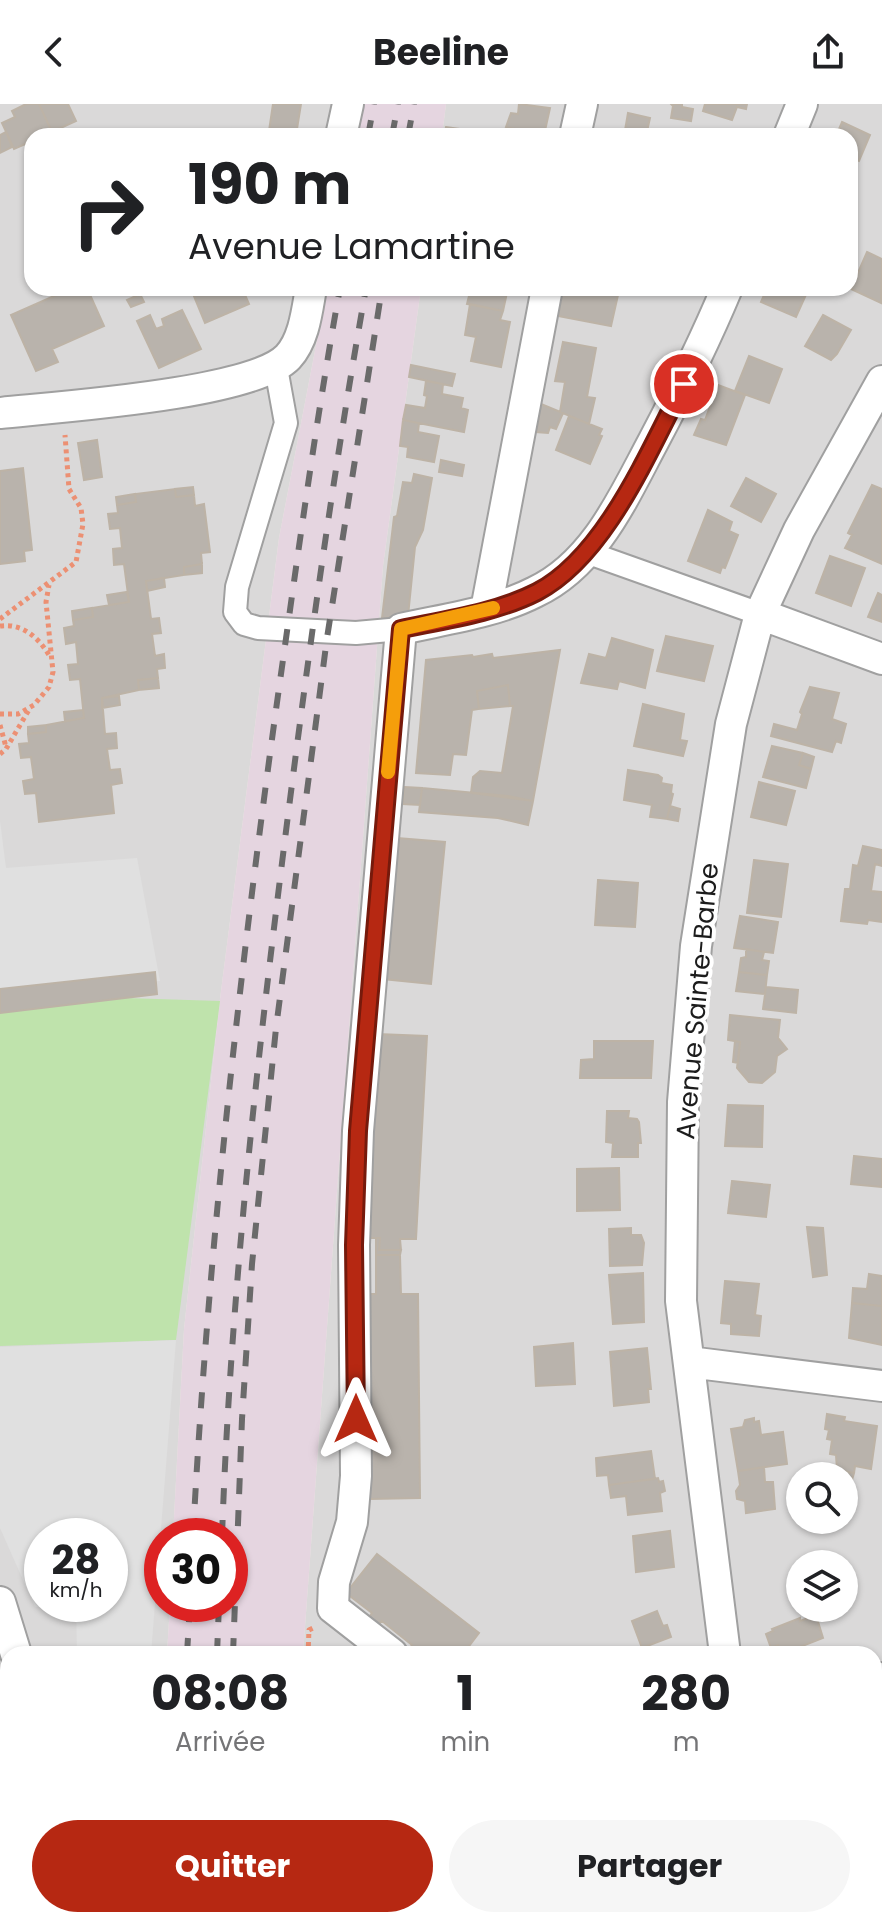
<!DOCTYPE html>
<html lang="fr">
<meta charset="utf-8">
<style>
body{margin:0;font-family:Poppins,sans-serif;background:#f6f6f6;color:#202124;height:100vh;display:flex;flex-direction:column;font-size:30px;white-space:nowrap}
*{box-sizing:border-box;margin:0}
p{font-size:26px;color:#757577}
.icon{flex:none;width:44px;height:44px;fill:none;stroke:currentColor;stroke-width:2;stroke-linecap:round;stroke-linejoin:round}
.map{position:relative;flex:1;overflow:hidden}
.panel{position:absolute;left:0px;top:1542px;width:882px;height:282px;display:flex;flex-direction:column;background:#fff;border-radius:24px 24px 0 0;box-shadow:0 2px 6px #0004}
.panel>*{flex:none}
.banner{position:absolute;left:24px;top:24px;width:834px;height:168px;border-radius:24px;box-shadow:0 2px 6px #0004;background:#fff;color:#202124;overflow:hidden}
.fabs{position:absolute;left:786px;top:1358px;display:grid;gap:16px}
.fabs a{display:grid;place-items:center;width:72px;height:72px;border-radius:50%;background:#fff;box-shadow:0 2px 6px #0004;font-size:40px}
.speed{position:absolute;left:24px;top:1414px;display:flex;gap:16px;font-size:40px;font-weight:700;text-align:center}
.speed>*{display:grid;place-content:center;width:104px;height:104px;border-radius:50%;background:#fff;box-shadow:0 2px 6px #0004;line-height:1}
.speed small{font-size:20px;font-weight:400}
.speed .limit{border:12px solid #d22;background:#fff;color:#111}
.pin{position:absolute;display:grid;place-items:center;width:68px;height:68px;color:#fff;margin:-34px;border:4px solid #fff;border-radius:50%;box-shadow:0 2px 8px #0007}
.me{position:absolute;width:88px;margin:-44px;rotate:0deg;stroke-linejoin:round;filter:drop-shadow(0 0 6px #0008)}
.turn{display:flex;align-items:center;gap:28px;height:168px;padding:0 32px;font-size:36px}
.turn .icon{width:104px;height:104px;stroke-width:2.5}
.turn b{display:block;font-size:56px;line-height:68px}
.eta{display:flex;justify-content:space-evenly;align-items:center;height:136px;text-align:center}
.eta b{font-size:48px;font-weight:700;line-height:56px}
.action{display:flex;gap:16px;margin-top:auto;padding:16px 32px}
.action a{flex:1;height:92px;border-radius:48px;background:#b62812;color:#fff;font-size:32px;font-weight:700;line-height:92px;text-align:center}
.action a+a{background:#f6f6f6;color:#202124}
header{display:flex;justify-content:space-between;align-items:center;height:104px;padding:0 32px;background:#fff;font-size:36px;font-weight:700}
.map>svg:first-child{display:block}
.residential{fill:#dad9d9;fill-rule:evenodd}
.industrial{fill:#e5d5e0}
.grass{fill:#bfe3ac}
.parking{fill:#e0e0e0;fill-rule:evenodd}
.building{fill:#b9b3ac;stroke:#bdb3a6;stroke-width:2}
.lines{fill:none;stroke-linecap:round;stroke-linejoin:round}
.service-casing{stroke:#a0a0a0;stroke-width:18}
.pedestrian-casing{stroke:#a0a0a0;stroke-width:26}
.minor-casing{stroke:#a0a0a0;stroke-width:34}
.path{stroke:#ec9073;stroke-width:5;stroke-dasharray:4 4;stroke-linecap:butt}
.service{stroke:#fff;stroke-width:14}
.pedestrian{stroke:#fff;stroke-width:22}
.minor{stroke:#fff;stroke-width:30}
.rail{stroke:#6a6a6a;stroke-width:6;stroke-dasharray:16 16;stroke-linecap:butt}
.route-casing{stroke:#761a0c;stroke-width:20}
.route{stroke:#b62812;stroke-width:14}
.slow{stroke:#f59e0b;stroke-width:14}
.labels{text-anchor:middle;stroke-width:8;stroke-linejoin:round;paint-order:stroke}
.street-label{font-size:26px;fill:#1c1c1c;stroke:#fff}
</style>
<header><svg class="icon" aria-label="back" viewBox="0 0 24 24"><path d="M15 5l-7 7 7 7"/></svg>Beeline<svg class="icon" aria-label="share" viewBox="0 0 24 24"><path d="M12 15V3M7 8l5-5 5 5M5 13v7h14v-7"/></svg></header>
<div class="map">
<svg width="882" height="1823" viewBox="0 0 882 1823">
<rect width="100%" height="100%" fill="#eceae2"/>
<!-- residential -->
<path class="residential" d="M 0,0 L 363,0 L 357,32 L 32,32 L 32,184 L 327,184 L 279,434 L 220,895 L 184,1225 L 173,1432 L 162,1432 L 162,1500 L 170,1500 L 167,1550 L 8,1550 L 8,1816 L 166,1816 L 166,1823 L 0,1823 ZM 42,1432 L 110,1432 L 110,1500 L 42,1500 Z
M 446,0 L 882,0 L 882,1823 L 299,1823 L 299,1816 L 874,1816 L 874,1550 L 303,1550 L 383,462 L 421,184 L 850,184 L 850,32 L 442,32 ZM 800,1372 L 844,1372 L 844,1416 L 800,1416 ZM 800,1460 L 844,1460 L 844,1504 L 800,1504 Z"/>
<!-- industrial -->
<path class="industrial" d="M 363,0 L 446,0 L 442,32 L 357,32 Z
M 327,184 L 421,184 L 383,462 L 303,1550 L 167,1550 L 170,1500 L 230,1500 L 230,1432 L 173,1432 L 184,1225 L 220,895 L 279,434 Z
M 166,1816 L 299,1816 L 299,1823 L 166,1823 Z"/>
<!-- grass -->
<path class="grass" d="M 0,890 L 220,897 L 176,1236 L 0,1242 Z"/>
<!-- parking -->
<path class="parking" d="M 0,717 L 6,764 L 137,754 L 160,877 L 0,889 Z
M 176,1236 L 151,1550 L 77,1550 L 76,1501 L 35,1503 L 0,1424 L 0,1243 ZM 42,1432 L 110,1432 L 110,1500 L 42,1500 Z"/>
<!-- building -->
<path class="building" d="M 26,0 L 39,0 L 52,28 L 43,32 L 32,32 L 32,37 L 14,45 L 2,19 L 15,13 L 12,7 Z
M 39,0 L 68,0 L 76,17 L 52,28 Z
M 273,0 L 301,0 L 296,31 L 269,27 Z
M 519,0 L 550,4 L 544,31 L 506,23 L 511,9 L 518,10 Z
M 671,0 L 682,0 L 682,3 L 693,5 L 691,17 L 671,14 L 673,2 Z
M 705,0 L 747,0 L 746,5 L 737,3 L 732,16 L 703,7 Z
M 628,9 L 650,14 L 646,32 L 624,32 Z
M 842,18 L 870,31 L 859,57 L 850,53 L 850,32 L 836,32 Z
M 446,23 L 467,26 L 465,32 L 444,32 Z
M 6,28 L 12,43 L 0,49 L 0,31 Z
M 867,148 L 882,155 L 881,199 L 851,185 Z
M 72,184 L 87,184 L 104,222 L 52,245 L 58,258 L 36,267 L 11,211 Z
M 242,184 L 249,200 L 205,219 L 191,185 Z
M 471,184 L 508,184 L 503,207 L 467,200 Z
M 563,184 L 584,184 L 618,191 L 611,222 L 558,212 Z
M 767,184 L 809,184 L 796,213 L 761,198 Z
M 140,190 L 144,198 L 131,203 L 127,196 Z
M 470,200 L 503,207 L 500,216 L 510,218 L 501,263 L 471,257 L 476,233 L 465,231 Z
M 182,206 L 201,245 L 159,264 L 137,217 L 150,211 L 156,225 L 164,222 L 162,215 Z
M 823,211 L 851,226 L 837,250 L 831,256 L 805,242 Z
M 563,238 L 596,244 L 587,293 L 595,294 L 589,320 L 560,308 L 565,278 L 555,277 Z
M 749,252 L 782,265 L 769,299 L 735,287 Z
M 411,261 L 455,270 L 452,282 L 409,273 Z
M 426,277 L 443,280 L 442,290 L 463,294 L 461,304 L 468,306 L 464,328 L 403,316 L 406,301 L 425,304 L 427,292 L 424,291 Z
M 718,281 L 745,291 L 726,341 L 694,331 L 701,315 L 705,316 Z
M 541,300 L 563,309 L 556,325 L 550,323 L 548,329 L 536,328 Z
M 569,312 L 602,325 L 599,331 L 602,332 L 590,360 L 556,346 Z
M 403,316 L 419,319 L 418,328 L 439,332 L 434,358 L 407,353 L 408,343 L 400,342 Z
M 97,336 L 102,373 L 84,376 L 78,339 Z
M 441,356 L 464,361 L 462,372 L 439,368 Z
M 23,364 L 32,446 L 24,447 L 25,457 L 0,460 L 0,367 Z
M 414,370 L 432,374 L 423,426 L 415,443 L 408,512 L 382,514 L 394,413 L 397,412 L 403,378 L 412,379 Z
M 746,374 L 776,390 L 761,418 L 731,402 Z
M 872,381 L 882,385 L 882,460 L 845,444 L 852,431 L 848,429 Z
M 193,383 L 194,391 L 176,393 L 175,385 Z
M 175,385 L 176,393 L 194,391 L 195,402 L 204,400 L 210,448 L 201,449 L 202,460 L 184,463 L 184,471 L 146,477 L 151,515 L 159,514 L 161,529 L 152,530 L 155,552 L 164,550 L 165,564 L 157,565 L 158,574 L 138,576 L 139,586 L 102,594 L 105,630 L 116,629 L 117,644 L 107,645 L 110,666 L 120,665 L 122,679 L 111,681 L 114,709 L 39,718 L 36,689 L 25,690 L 23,677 L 34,675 L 31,653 L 21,654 L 19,640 L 29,639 L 28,630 L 46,628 L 46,621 L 84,614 L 80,575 L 70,576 L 68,561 L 78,560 L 76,538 L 66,540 L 64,524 L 74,522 L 73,516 L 93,513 L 92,504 L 129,498 L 124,460 L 114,461 L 113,445 L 122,444 L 120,424 L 110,425 L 108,410 L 118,409 L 117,401 L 136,398 L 135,390 Z
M 135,390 L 136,398 L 117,401 L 116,393 Z
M 708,406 L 732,418 L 729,427 L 738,431 L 725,464 L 722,463 L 720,469 L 688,457 Z
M 830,452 L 865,464 L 851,502 L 816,489 Z
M 202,460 L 202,469 L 184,471 L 184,463 Z
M 164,474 L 165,483 L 147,487 L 146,477 Z
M 127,488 L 129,498 L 109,501 L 107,491 Z
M 878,489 L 882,491 L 882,518 L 868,513 Z
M 92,504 L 93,513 L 73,516 L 72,507 Z
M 666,532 L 713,542 L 704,577 L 657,567 Z
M 612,534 L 653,546 L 645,584 L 619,577 L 617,585 L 581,579 L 589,550 L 606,554 Z
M 560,546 L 533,697 L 471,689 L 473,673 L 480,667 L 502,669 L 513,602 L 510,602 L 508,581 L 477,587 L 479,605 L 472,606 L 466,651 L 453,650 L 450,671 L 416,669 L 426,556 L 472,551 L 473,553 L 492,550 L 493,554 Z
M 158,574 L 159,584 L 139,586 L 138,576 Z
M 508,581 L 510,602 L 479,605 L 477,587 Z
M 810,583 L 839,589 L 832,615 L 846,620 L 841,639 L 836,637 L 832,648 L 771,632 L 774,620 L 797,626 L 802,610 L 800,608 Z
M 119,592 L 120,601 L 102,604 L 102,594 Z
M 643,600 L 684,610 L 680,636 L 687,637 L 683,652 L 634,642 Z
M 83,606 L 84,614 L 65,617 L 64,608 Z
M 46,621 L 46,628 L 28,630 L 28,623 Z
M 772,642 L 803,649 L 799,661 L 811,665 L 806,684 L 763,673 Z
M 803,649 L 814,653 L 811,665 L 799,661 Z
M 628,666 L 658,671 L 662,674 L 661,679 L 672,681 L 671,689 L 673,690 L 667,715 L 650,713 L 652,701 L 624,696 Z
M 759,678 L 795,687 L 786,721 L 751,713 Z
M 404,683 L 422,684 L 420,701 L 403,700 Z
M 422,684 L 508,692 L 533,697 L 528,721 L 498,714 L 419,708 Z
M 670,702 L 680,705 L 678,717 L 667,715 Z
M 397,734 L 445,738 L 431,880 L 383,875 Z
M 863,742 L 882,746 L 882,762 L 875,760 L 871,787 L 882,788 L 882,818 L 868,816 L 867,820 L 841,817 L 845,785 L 850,785 L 853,761 L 858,762 Z
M 754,756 L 788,760 L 781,813 L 747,809 Z
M 598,776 L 638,779 L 635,823 L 595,821 Z
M 740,812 L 778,818 L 773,849 L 734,844 Z
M 746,845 L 764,848 L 762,856 L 769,857 L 767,871 L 739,868 L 741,854 L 746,853 Z
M 155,868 L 157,890 L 0,909 L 0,885 Z
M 739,868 L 767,871 L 765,890 L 736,887 Z
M 766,883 L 798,886 L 796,909 L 763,905 Z
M 730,911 L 780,916 L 778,934 L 787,945 L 777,952 L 775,968 L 762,979 L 749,978 L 737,964 L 740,938 L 728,936 Z
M 377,930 L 427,932 L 416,1135 L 400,1135 L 401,1146 L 379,1146 L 380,1134 L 367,1134 Z
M 594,937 L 653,937 L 651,974 L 580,974 L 581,956 L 594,955 Z
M 735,937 L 740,938 L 738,959 L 733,958 Z
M 728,1001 L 763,1002 L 762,1043 L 725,1042 Z
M 607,1007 L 629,1007 L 628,1014 L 637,1015 L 639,1018 L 641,1039 L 638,1039 L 638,1053 L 612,1053 L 613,1039 L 606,1038 Z
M 854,1052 L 882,1055 L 882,1083 L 851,1080 Z
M 619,1064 L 620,1106 L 577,1107 L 577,1065 Z
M 732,1077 L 770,1081 L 766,1113 L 728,1109 Z
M 807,1123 L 823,1124 L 827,1171 L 813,1173 Z
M 631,1124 L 631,1131 L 641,1131 L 644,1139 L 642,1161 L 610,1162 L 609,1125 Z
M 376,1134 L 380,1134 L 379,1146 L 401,1146 L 400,1151 L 376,1151 Z
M 376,1151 L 400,1151 L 401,1190 L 418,1190 L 420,1394 L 370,1395 L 369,1190 L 376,1190 Z
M 643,1169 L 644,1218 L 613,1220 L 609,1171 Z
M 869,1170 L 882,1172 L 882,1202 L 852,1199 L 853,1184 L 867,1185 Z
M 725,1177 L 759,1180 L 755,1211 L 761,1212 L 759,1232 L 731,1230 L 731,1220 L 721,1219 Z
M 852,1199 L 882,1202 L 882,1241 L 849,1234 Z
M 573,1239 L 575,1280 L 536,1282 L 534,1243 Z
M 647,1244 L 651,1285 L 648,1285 L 649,1298 L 614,1302 L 610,1248 Z
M 827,1310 L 845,1313 L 844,1317 L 877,1322 L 871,1365 L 855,1362 L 854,1369 L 837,1366 L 836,1351 L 830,1350 L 832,1336 L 827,1335 L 829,1326 L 825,1325 Z
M 754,1314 L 754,1318 L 759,1317 L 761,1331 L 783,1328 L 787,1360 L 738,1367 L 731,1325 L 743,1323 L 745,1316 Z
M 651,1347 L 655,1375 L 609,1381 L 608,1371 L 597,1372 L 596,1354 Z
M 764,1363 L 765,1378 L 773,1378 L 775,1405 L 746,1409 L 745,1397 L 737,1395 L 736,1387 L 740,1381 L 738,1367 Z
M 837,1366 L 854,1369 L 852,1376 L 844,1375 L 844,1372 L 836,1372 Z
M 658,1374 L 659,1378 L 663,1377 L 665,1387 L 660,1389 L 662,1407 L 628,1411 L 626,1392 L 611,1394 L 609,1381 Z
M 670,1427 L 674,1463 L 636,1468 L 633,1432 Z
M 377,1450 L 479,1529 L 463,1550 L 418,1550 L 410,1544 L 412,1541 L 382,1517 L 379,1520 L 369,1513 L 372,1509 L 346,1489 Z
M 657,1507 L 663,1522 L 667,1521 L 671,1533 L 642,1544 L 632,1517 Z
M 816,1511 L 823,1534 L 782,1550 L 778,1541 L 771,1544 L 766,1530 L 773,1527 L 772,1525 L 800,1514 L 800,1517 Z
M 882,1577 L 882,1656 L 874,1637 L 874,1581 Z
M 882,1784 L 882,1823 L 834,1823 L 831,1816 L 874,1816 L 874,1788 Z
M 589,1816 L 639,1816 L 640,1823 L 590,1823 Z"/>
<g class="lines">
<!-- service casing -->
<g class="service-casing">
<path id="service" d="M 874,1569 L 882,1566
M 824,1816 L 826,1823
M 564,1823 L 566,1816
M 629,1823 L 664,1821"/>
</g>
<!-- pedestrian casing -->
<g class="pedestrian-casing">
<path id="pedestrian" d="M 276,264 L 286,319 L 237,483 L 235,508 L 244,520 L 258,524 L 356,529 L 401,525
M 586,448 L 760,510"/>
</g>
<!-- minor casing -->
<g class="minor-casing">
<path id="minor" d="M 341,32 L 348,0
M 575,32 L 582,0
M 789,32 L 802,0
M 0,309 C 57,303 253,290 288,253 C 304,236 307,207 311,184
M 486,506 L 547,184
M 760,510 L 882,555
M 689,1258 L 882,1282
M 0,1498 L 16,1550
M 392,1550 L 333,1504 L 334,1478 L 352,1418 L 356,1372 L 354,1141 L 358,1027 L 401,525 C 445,515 494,509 535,488 C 595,460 624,392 653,338 C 680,287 705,237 727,184
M 725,1550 L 681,1197 L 683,998 L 696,842 L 731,620 L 760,510 L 799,426 L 882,277
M 68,1816 L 69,1823
M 413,1820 L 413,1823"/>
</g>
<!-- path -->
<path class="path" d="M 0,515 L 76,458 L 83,420 L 81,404 L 69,385 L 65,331
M 0,522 C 22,519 38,533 49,551
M 0,610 L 18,610 L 34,601 L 49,583 L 53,568 L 46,498 L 49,481
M 0,621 L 6,643
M 0,650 L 6,645 L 30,604
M 308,1550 L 309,1526 L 315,1523
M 304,1816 L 304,1823"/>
<!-- service -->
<use href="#service" class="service"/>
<!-- pedestrian -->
<use href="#pedestrian" class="pedestrian"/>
<!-- minor -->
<use href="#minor" class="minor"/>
<!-- rail -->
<path class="rail" d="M 368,32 L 374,0
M 392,32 L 398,0
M 408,32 L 414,0
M 193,1432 C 208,1148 240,865 279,584 C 298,450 316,316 340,184
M 222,1432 C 230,1207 254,983 282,759 C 306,567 332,375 366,184
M 187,1550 L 190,1500
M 217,1550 L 219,1500
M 233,1550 L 242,1315 L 252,1160 L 276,924 L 327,534 L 382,184
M 183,1816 L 183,1823
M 220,1816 L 220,1823
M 234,1816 L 235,1823"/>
</g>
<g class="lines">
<!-- route casing -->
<g class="route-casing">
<path id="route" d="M 356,1315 L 354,1141 L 358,1027 L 401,525 C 445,516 496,509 537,488 C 606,452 649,346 684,280"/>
</g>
<!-- route -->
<use href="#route" class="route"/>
<!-- slow -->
<path class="slow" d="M 388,668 L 401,525 L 493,504"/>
</g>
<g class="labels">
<!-- street labels -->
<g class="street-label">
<text transform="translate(697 897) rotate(-85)" y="9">Avenue Sainte-Barbe</text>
</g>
</g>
</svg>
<div class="fabs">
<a><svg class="icon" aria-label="search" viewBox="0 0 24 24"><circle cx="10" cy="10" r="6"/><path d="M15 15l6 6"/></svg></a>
<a><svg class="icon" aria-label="layers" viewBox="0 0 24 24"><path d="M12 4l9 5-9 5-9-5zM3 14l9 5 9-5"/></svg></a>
</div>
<div class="speed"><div>28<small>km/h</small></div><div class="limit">30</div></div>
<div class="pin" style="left:684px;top:280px;background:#d93025"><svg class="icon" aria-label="arrive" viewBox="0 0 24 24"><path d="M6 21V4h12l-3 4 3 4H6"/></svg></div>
<svg class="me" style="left:356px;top:1315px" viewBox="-20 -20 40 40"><path d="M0-17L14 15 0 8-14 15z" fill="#b62812" stroke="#fff" stroke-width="4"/></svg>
<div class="banner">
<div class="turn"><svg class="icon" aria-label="right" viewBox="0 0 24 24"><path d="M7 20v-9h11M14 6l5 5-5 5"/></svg><div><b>190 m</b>Avenue Lamartine</div></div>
</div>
<section class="panel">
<div class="eta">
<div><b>08:08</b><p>Arrivée</p></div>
<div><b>1</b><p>min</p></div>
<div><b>280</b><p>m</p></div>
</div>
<div class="action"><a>Quitter</a><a>Partager</a></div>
</section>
</div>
